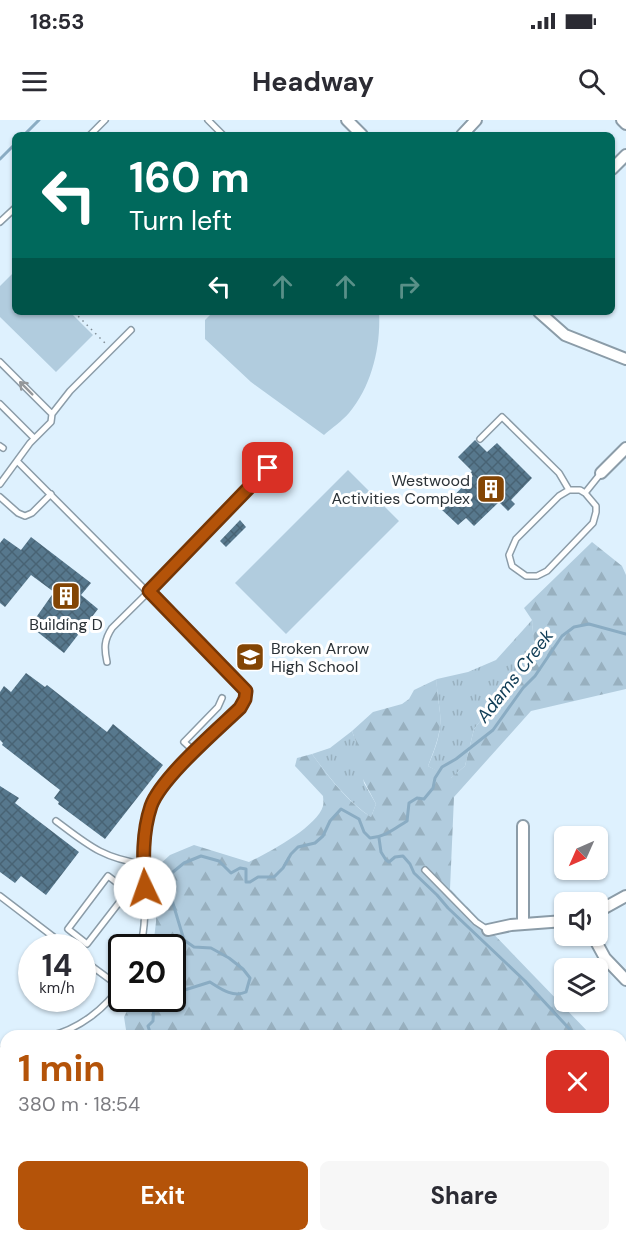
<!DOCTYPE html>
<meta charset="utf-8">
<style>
body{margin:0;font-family:"DM Sans",sans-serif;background:#f7f7f7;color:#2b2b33;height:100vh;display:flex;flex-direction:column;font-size:22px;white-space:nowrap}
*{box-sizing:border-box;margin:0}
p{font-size:20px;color:#7c7c81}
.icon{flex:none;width:33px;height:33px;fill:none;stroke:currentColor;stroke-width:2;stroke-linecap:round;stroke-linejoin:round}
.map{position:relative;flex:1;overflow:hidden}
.drawer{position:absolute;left:0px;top:910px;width:627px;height:212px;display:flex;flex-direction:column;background:#fff;border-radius:18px 18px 0 0;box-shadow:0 2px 4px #0004}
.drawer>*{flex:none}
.guide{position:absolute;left:12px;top:12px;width:603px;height:183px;border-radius:9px;box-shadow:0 2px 4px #0004;background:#00695c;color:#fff;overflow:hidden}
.needle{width:39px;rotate:225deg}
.tools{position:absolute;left:554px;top:706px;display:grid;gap:12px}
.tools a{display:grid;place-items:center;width:54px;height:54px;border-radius:9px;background:#fff;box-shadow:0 2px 4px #0004;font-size:30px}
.speed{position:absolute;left:18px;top:814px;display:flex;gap:12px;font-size:30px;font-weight:700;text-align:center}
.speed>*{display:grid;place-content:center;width:78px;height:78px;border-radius:50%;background:#fff;box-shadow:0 2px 4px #0004;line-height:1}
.speed small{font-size:15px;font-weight:400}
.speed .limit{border:3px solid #111;border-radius:9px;background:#fff;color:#111}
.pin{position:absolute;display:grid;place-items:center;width:51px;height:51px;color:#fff;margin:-26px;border-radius:12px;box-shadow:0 3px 9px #0006}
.me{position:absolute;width:66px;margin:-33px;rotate:357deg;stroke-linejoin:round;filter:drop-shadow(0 0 4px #0008)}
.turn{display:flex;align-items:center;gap:21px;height:126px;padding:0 18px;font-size:27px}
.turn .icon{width:78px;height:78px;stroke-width:2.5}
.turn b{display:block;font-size:42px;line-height:51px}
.lanes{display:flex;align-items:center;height:57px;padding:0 18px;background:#0003;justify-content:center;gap:30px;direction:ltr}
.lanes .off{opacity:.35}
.round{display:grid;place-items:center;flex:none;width:63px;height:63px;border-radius:9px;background:#f7f7f7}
.overview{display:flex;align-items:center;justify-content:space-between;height:102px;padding:0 18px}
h1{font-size:36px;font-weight:700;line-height:45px;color:#b45309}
.action{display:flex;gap:12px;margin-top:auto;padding:12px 18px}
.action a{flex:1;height:69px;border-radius:9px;background:#b45309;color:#fff;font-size:24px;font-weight:700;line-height:69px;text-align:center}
.action a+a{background:#f7f7f7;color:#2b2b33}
.status{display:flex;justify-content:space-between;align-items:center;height:42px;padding:0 30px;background:#fff;direction:ltr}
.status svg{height:16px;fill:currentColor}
header{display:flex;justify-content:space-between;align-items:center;height:78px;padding:0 18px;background:#fff;font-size:27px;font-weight:700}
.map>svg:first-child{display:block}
.grass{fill:url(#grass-tufts)}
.forest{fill:url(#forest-firs)}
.park{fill:#b1ccde}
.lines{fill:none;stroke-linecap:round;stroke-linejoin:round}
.stream{stroke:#8aacc3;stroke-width:3}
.building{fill:url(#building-cross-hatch)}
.service-casing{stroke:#8b9ca8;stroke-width:8}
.minor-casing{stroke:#8b9ca8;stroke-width:14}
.path{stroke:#7d8a93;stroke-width:1.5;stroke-dasharray:1.5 4.5;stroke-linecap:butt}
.service{stroke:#fff;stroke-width:5}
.minor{stroke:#fff;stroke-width:10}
.oneway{stroke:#95989b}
.route-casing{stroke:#753606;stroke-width:15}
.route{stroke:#b45309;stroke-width:10}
.labels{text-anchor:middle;stroke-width:6;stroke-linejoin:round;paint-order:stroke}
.poi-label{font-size:16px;fill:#2b3237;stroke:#fff;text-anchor:end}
.water-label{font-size:18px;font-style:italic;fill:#0f3c55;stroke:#fff}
</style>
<div class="status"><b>18:53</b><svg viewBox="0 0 49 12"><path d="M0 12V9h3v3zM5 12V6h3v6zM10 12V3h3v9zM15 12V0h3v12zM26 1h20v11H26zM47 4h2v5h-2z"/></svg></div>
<header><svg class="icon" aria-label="menu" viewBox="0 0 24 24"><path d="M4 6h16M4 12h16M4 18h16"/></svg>Headway<svg class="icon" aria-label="search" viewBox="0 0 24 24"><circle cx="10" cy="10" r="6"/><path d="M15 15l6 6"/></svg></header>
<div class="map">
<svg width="626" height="1121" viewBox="0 0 626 1121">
<defs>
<pattern id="grass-tufts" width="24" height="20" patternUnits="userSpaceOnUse" patternTransform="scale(1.5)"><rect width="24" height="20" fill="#b1ccde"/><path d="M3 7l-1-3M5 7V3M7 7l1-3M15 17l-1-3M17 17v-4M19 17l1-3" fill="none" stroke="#98b0bf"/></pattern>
<pattern id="forest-firs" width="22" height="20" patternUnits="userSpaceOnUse" patternTransform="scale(1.5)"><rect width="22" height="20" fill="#b1ccde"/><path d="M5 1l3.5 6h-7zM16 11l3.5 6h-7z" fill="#98b0bf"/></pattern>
<pattern id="building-cross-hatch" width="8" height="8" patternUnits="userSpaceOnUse" patternTransform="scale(1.5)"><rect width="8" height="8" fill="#57788d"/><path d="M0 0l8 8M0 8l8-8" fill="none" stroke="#486374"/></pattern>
</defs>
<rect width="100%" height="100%" fill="#def1fe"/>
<!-- grass -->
<path class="grass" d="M 532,500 L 534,524 L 500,576 L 474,609 L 465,646 L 450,659 L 428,646 C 435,629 442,613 440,593 C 439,581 436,571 437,559 L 468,552 L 496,540 Z
M 352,611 L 356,622 L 364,663 L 376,684 L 371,697 C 347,681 329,657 312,634 L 330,628 Z"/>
<!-- forest -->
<path class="forest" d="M 592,422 L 622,446 L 626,455 L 626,569 L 531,591 L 454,677 L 450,769 L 592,916 L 127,916 L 124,897 L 133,879 L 172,879 L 172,828 L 153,828 L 156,802 L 157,778 L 155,761 L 159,745 L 170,735 L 194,725 L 249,742 C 268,733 317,707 323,686 C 324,682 323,679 323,676 L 295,646 L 297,638 L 312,634 C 329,657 346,681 371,697 L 376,684 L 353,640 L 356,622 L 352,611 L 373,592 L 402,584 L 409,579 L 414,570 L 437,559 C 436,571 439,581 440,593 C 442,612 435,628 428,646 L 451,658 L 465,646 L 474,609 L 500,576 L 534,524 L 532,500 L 524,488 Z
M 621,946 L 626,951 L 626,1121 L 613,1121 L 608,1116 L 621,1116 Z
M 6,1027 L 6,1115 L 0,1109 L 0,1036 Z
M 7,1116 L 179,1116 L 178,1121 L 12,1121 Z"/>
<!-- park -->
<path class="park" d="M 15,151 L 15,192 L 70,192 L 93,215 L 56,252 L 0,197 L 0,166 Z
M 213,192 L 379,192 C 381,226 372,266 349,293 C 342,301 332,308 324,315 L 251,262 L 205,219 L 205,200 Z
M 348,350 L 399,401 L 286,514 L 235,463 Z
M 352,1116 L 464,1116 L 469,1121 L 357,1121 Z"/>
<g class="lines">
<!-- stream -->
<path class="stream" d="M 24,15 L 39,0
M 0,39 L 15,24
M 379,718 L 381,732 L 386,740 L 389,742 L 395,737 L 403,736 L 410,744 L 414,753 L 437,775 L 448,788 L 525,861 L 576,916
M 172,874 L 210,862 C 221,869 233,878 246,872 L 250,858 L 243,849 L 229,838 L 211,828 L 194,827 L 184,820 L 168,767 L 173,752 L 184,743 L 201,736 L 219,741 L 231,753 L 240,748 L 246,749 L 246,762 L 250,762 L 258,757 L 274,757 L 283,748 L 291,734 L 298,727 L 315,723 L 323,716 L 330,701 L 341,689 L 359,699 L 364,712 L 370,718 C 385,717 394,709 407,701 L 409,683 L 417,678 L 424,679 L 433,668 L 435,658 L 442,647 L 456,639 L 493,610 L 523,568 L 535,556 L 562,516 L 574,507 L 589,504 L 626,514
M 151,916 L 148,906 L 153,901 L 154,881 L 157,879
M 621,957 L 626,962
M 0,1053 L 6,1040"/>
</g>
<!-- building -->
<path class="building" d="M 475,320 L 487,332 L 497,323 L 532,358 L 511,380 L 515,384 L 508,391 L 499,382 L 474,406 L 466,398 L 458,405 L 441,389 L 473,356 L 470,353 L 472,351 L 458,337 Z
M 240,400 L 246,407 L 226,427 L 220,421 Z
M 31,417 L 91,463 L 81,475 L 98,489 L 64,533 L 30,506 L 54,472 L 31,455 L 5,487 L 0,483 L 0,423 L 4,418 L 21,430 Z
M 26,553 L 45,567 L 47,565 L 107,612 L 113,604 L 163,645 L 105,719 L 58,684 L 59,682 L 54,678 L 60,670 L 2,625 L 3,623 L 0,620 L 0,572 L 4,566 L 11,572 Z
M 0,666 L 19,678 L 15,683 L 79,732 L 46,775 L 21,756 L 15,763 L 0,752 Z"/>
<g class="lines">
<!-- service casing -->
<g class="service-casing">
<path id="service" d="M 208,0 L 223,15
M 90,15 L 105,0
M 0,102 L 15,88
M 0,242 L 52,294
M 0,284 L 34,318
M 480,319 L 502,297 L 559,353 L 569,370
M 0,326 L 3,328
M 18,342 L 246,571 L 245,579 L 240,588 C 216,612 167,653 153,682 C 145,698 144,719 143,736 C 142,770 149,794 140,828
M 0,364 L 30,323 L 51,302 L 52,294 L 70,271 L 131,210
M 585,373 L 580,370 L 569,370 L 559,376 L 516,419 L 509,435 L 512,446 L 526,456 L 537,456 L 547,451 L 593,403 L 596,392 L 596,386 L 585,373 L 601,353
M 0,377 L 18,393 L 25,396 L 32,393 L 51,374
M 107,542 C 104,528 104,520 112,508 L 190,431 L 268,348
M 195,632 L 184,622 L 218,587 L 222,578
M 56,701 C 88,725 102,738 143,744
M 425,750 L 476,802 L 488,810
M 128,771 L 87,824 L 68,809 L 108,756 L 145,784
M 0,776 L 68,828
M 82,839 L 120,867
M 50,916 C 79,909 105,889 122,864
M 0,931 L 6,928
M 336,1116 L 341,1121
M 286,1121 L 291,1116"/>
</g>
<!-- minor casing -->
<g class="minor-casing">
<path id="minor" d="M 347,0 L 362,15
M 622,0 L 626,4
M 462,15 L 476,0
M 612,49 L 626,35
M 539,192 L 565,215 L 626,239
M 601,353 L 626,328
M 523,706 L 523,803
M 597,792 L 626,776
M 488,810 L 511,805 L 564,801
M 593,816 L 605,838 L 626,860"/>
</g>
<!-- path -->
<path class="path" d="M 74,192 L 105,223"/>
<!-- service -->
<use href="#service" class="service"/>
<!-- minor -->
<use href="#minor" class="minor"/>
</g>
<!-- one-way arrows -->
<defs><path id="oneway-shaft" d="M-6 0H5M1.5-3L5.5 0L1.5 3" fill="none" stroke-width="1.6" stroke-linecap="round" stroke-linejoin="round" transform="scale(1.5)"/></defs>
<use class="oneway" href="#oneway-shaft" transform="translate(26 268) rotate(-135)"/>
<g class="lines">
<!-- route casing -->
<g class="route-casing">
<path id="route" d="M 145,768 C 143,741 142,713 151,686 C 161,658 217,610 240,588 L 245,579 L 246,571 L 149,471 L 268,348"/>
</g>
<!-- route -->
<use href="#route" class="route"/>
</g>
<!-- icons -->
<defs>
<g id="building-square" transform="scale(1.5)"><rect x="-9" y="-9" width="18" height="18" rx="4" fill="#834504" stroke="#fff"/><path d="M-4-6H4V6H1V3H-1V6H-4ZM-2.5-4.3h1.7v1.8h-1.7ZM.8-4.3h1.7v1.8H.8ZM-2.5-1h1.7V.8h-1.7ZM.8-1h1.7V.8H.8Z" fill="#fff"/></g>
<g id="school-square" transform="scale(1.5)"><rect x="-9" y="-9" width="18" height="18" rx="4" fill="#834504" stroke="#fff"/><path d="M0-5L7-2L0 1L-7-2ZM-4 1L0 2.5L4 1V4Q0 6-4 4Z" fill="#fff"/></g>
</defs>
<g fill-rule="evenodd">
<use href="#building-square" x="491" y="369"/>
<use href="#building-square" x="66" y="476"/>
<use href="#school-square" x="250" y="537"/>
</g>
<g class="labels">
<!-- poi labels -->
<g class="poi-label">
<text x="470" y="366">Westwood<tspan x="470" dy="18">Activities Complex</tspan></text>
<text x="66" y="510" text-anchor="middle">Building D</text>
<text x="271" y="534" text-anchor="start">Broken Arrow<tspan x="271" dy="18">High School</tspan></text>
</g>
<!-- water labels -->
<g class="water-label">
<text transform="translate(515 556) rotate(-52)" y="6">Adams Creek</text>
</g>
</g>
</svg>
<div class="tools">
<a><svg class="needle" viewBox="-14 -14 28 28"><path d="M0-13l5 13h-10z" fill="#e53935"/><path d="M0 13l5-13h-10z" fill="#7c7c81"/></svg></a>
<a><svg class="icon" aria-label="sound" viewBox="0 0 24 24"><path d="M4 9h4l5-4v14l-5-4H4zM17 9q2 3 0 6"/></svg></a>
<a><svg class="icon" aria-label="layers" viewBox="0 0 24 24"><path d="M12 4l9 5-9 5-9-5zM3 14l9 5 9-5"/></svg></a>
</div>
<div class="speed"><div>14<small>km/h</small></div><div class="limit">20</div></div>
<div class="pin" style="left:268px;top:348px;background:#d93025"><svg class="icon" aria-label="arrive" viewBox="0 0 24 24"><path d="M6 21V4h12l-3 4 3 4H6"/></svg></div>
<svg class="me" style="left:145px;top:768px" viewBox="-20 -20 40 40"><circle r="19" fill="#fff"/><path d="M0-13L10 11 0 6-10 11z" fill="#b45309"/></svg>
<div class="guide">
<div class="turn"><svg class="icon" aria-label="left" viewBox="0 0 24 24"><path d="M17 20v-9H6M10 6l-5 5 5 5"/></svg><div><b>160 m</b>Turn left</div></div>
<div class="lanes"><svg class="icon" aria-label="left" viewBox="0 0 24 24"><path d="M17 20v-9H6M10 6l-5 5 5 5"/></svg><svg class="icon off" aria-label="ahead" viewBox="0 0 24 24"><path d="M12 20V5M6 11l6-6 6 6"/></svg><svg class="icon off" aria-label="ahead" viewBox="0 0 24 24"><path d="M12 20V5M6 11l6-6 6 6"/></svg><svg class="icon off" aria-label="right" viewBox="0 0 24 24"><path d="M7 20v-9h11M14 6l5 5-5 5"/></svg></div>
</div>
<section class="drawer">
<div class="overview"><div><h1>1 min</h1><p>380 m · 18:54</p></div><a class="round" style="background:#d93025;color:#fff"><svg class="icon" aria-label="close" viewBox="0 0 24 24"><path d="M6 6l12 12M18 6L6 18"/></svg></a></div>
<div class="action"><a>Exit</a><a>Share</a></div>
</section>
</div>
